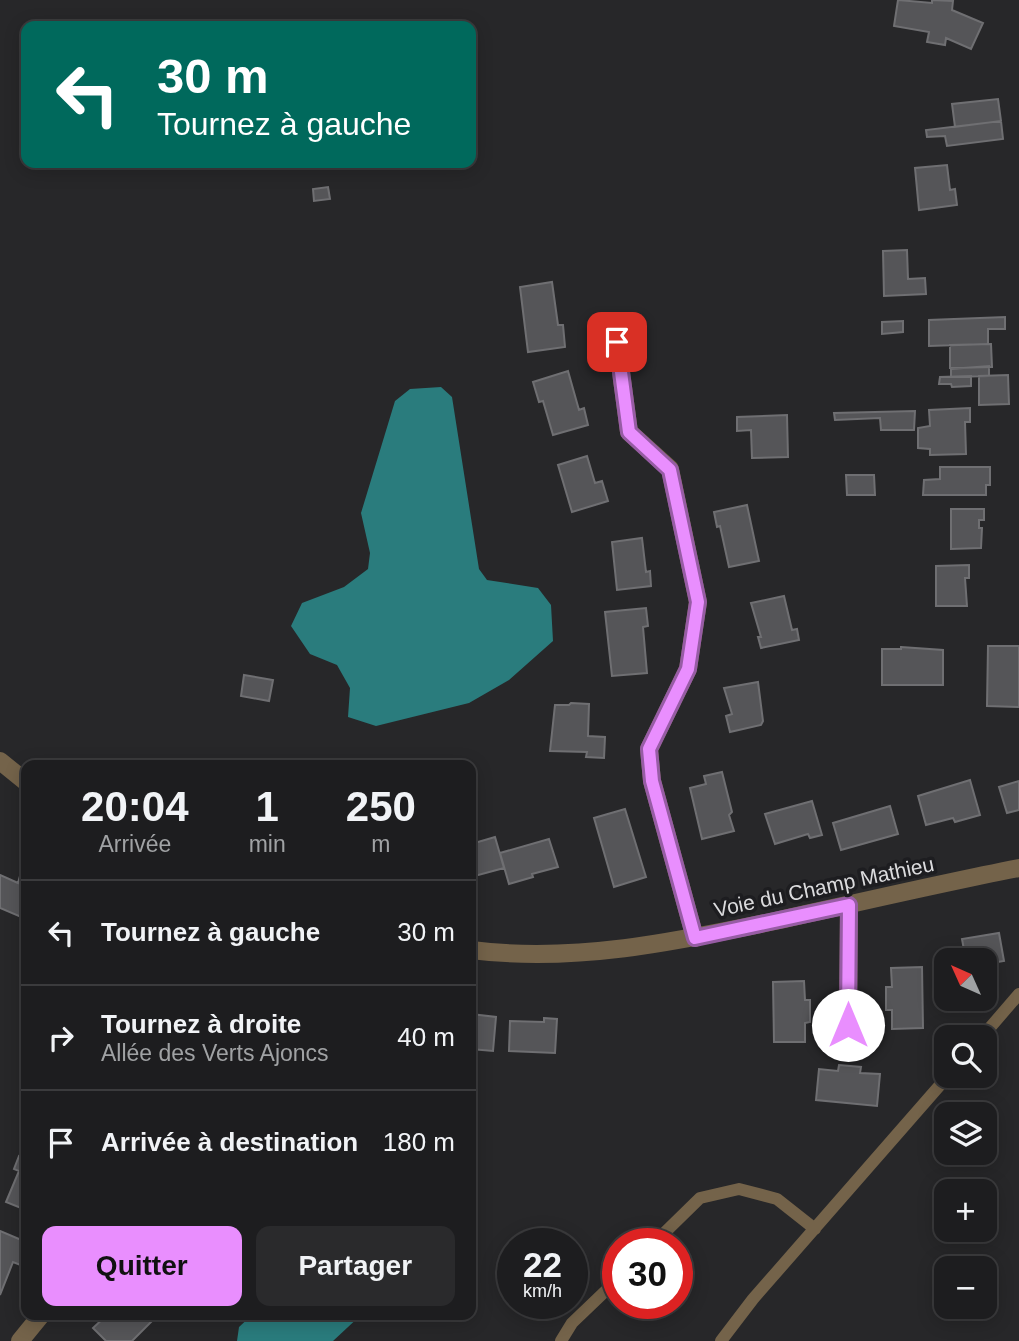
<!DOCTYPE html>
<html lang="fr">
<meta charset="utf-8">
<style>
body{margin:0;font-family:Helvetica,sans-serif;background:#2a2a2c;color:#f1f3f6;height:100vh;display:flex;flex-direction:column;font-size:26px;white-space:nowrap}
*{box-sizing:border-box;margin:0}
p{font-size:23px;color:#a0a2a4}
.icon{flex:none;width:38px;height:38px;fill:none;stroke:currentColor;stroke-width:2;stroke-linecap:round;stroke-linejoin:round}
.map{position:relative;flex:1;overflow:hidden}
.details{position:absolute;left:21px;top:760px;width:455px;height:560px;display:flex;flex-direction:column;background:#1d1d1f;border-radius:14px;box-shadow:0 4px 18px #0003,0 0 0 2px #3b3b3d}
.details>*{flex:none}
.banner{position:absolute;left:21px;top:21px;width:455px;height:147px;border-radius:14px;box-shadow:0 4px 18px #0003,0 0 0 2px #3b3b3d;background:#00695c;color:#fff;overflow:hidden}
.needle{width:46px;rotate:315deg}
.fabs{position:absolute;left:934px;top:948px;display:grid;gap:14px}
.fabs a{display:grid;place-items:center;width:63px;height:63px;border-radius:14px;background:#1d1d1f;box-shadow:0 4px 18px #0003,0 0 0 2px #3b3b3d;font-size:35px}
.speed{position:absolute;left:497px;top:1228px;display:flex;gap:14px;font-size:35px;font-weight:700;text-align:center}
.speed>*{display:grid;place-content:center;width:91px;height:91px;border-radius:50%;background:#1d1d1f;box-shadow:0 4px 18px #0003,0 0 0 2px #3b3b3d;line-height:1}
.speed small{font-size:18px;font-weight:400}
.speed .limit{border:10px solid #d22;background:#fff;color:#111}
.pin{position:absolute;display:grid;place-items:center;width:60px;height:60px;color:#fff;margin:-30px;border-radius:14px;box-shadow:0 4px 10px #0006}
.me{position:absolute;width:77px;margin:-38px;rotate:0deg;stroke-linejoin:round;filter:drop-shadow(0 0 5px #0008)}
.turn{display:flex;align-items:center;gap:24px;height:147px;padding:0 21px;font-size:32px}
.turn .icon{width:91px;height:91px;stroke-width:2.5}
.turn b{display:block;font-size:49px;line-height:60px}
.eta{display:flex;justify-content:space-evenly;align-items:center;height:119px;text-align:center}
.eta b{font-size:42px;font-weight:800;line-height:49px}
.cta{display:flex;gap:14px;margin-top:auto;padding:14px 21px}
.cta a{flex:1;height:80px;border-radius:14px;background:#e98efe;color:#111;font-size:28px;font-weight:800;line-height:80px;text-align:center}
.cta a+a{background:#2a2a2c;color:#f1f3f6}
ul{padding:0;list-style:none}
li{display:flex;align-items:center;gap:21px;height:105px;padding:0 21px;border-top:2px solid #3b3b3d}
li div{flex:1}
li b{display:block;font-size:26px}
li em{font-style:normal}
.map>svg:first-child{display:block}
.water{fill:#2a7c7d}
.building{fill:#555558;stroke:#6f6f72;stroke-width:2}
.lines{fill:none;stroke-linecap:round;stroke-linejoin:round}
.lane{stroke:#74634a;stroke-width:12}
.street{stroke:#74634a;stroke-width:18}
.route-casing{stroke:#975ca5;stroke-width:18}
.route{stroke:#e98efe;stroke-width:12}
.labels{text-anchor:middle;stroke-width:7;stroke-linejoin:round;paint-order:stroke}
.street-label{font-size:21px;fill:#dbdbdd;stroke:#1d1d20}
</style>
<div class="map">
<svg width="1019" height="1341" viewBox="0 0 1019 1341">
<rect width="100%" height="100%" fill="#272729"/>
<!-- water -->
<path class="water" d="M 441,387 L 452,397 L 479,569 L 487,580 L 538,588 L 551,605 L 553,641 L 509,680 L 469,703 L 376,726 L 348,717 L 350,688 L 337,665 L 310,654 L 291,626 L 302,603 L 344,587 L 368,569 L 370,553 L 361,513 L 395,401 L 410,389 Z
M 253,1314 L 362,1314 L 333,1341 L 237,1341 L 239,1327 Z"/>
<!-- building -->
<path class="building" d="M 898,0 L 932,3 L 932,0 L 953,1 L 952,10 L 983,23 L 971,49 L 946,38 L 945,45 L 927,42 L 929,32 L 894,26 Z
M 998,99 L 1001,121 L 955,127 L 952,104 Z
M 1001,121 L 1003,139 L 947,146 L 945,136 L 927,137 L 926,130 Z
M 947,165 L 950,190 L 955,189 L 957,205 L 919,210 L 915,168 Z
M 328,187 L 330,199 L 314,201 L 313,189 Z
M 907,250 L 908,279 L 925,278 L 926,294 L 884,296 L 883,251 Z
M 552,282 L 558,325 L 563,325 L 565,347 L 528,352 L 520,287 Z
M 1005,317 L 1005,329 L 988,329 L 988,344 L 929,346 L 929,320 Z
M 903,321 L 903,332 L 882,334 L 882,322 Z
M 991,344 L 992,367 L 950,368 L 950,345 Z
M 989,366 L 989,376 L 951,377 L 951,369 Z
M 568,371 L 579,410 L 584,408 L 588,425 L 553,435 L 543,401 L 539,402 L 533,382 Z
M 1008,375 L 1009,404 L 979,405 L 979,376 Z
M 971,376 L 971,386 L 952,387 L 951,384 L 939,384 L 940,377 Z
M 970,408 L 970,422 L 965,422 L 966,454 L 930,455 L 930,449 L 918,448 L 918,428 L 930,426 L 929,410 Z
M 915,411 L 914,430 L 881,430 L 880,418 L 835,420 L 834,413 Z
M 787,415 L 788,457 L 752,458 L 751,430 L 737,431 L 737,417 Z
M 587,456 L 595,483 L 602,481 L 608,501 L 572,512 L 558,465 Z
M 940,467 L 990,467 L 990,485 L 986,485 L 986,495 L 923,495 L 924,480 L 940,479 Z
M 846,475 L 874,475 L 875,495 L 847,495 Z
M 747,505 L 759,561 L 729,567 L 720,526 L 717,527 L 714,512 Z
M 951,509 L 984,509 L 984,520 L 979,520 L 979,528 L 982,528 L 981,548 L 951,549 Z
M 642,538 L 646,572 L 650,571 L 651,586 L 617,590 L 612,542 Z
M 969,565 L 969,578 L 965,578 L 967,606 L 936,606 L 936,566 Z
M 784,596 L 792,630 L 797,629 L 799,640 L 761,648 L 758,637 L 761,637 L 751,603 Z
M 646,608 L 648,626 L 643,627 L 647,673 L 612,676 L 605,612 Z
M 988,646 L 1019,646 L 1019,707 L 987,706 Z
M 901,647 L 943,650 L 943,685 L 882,685 L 882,649 L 901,649 Z
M 244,675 L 273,680 L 269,701 L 241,696 Z
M 758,682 L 763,721 L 761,725 L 730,732 L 726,716 L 732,714 L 724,688 Z
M 571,703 L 589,704 L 588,736 L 605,737 L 604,758 L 586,757 L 587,752 L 550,751 L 555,705 L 569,705 Z
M 722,772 L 732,812 L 729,815 L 734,831 L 702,839 L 690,788 L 706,784 L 704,776 Z
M 970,780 L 980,815 L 955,822 L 953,818 L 926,825 L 918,796 Z
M 1019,781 L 1019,810 L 1007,813 L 999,787 Z
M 812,801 L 822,835 L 810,838 L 808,834 L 775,844 L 765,814 Z
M 890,806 L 898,834 L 841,850 L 833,823 Z
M 625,809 L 646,877 L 614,887 L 594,818 Z
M 495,837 L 504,868 L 471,877 L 471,844 Z
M 549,839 L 558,867 L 532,874 L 533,877 L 509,884 L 500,853 Z
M 0,875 L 18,883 L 20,876 L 26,879 L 26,919 L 0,908 Z
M 999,933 L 1004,961 L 985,964 L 985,961 L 966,961 L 962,939 Z
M 922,967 L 923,1028 L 892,1029 L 892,1010 L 886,1010 L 886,987 L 892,987 L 891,968 Z
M 804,981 L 805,1000 L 810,1000 L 810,1022 L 805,1023 L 805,1042 L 774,1042 L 773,982 Z
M 471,1014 L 496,1017 L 493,1051 L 471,1049 Z
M 544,1018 L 557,1019 L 555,1053 L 509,1051 L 510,1021 L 544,1022 Z
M 839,1065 L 861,1067 L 860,1073 L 880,1074 L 877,1106 L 816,1100 L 819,1069 L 838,1071 Z
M 19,1156 L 26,1159 L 26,1210 L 6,1202 L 19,1171 L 14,1169 Z
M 0,1231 L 26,1242 L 26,1258 L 23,1266 L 13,1262 L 0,1295 Z
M 108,1314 L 159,1314 L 132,1341 L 106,1341 L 93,1328 Z"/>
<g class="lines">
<!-- lane -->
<path class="lane" d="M 981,1038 L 1019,994
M 653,1244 L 700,1198 L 739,1189 L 777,1199 L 815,1229
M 561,1341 L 572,1323 L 618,1279
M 721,1341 L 753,1299 L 948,1076"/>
<!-- street -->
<path class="street" d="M 617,342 L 629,432 L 670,469 L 698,602 L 688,669 L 649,749 L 652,781 L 695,938
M 0,761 L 26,782
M 471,950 C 574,963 675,942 775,921 C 856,903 937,884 1019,868
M 848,1025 L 849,905
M 20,1341 L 42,1314"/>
</g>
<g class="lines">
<!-- route casing -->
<g class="route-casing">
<path id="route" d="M 617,342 L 629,432 L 670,470 L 698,602 L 688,669 L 649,749 L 652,781 L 695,938 L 849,905 L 848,1025"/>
</g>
<!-- route -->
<use href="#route" class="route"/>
</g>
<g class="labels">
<!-- street labels -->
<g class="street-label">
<text transform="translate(824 887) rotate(-12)" y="7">Voie du Champ Mathieu</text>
</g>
</g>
</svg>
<div class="fabs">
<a><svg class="needle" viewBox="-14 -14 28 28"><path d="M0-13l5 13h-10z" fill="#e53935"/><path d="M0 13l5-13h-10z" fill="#a0a2a4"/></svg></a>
<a><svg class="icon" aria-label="search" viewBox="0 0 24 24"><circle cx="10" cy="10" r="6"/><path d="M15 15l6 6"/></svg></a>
<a><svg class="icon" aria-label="layers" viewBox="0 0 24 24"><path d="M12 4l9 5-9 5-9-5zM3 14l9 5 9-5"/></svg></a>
<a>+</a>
<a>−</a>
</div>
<div class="speed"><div>22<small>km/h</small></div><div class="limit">30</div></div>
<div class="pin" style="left:617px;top:342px;background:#d93025"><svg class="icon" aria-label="arrive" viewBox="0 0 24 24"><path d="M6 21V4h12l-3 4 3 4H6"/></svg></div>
<svg class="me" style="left:848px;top:1025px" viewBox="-20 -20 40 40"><circle r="19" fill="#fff"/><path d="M0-13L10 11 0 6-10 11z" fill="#e98efe"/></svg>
<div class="banner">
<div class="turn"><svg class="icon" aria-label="left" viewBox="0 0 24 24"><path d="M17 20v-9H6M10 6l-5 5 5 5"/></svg><div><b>30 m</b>Tournez à gauche</div></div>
</div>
<section class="details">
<div class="eta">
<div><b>20:04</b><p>Arrivée</p></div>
<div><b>1</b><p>min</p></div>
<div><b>250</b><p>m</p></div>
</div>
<ul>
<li><svg class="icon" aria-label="left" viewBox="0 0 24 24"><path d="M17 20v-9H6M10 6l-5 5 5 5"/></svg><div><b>Tournez à gauche</b></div><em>30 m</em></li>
<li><svg class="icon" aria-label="right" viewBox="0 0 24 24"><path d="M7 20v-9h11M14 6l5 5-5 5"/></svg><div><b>Tournez à droite</b><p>Allée des Verts Ajoncs</p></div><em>40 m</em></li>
<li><svg class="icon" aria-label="arrive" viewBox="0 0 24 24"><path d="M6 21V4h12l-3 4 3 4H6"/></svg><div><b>Arrivée à destination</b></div><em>180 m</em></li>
</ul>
<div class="cta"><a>Quitter</a><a>Partager</a></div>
</section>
</div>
